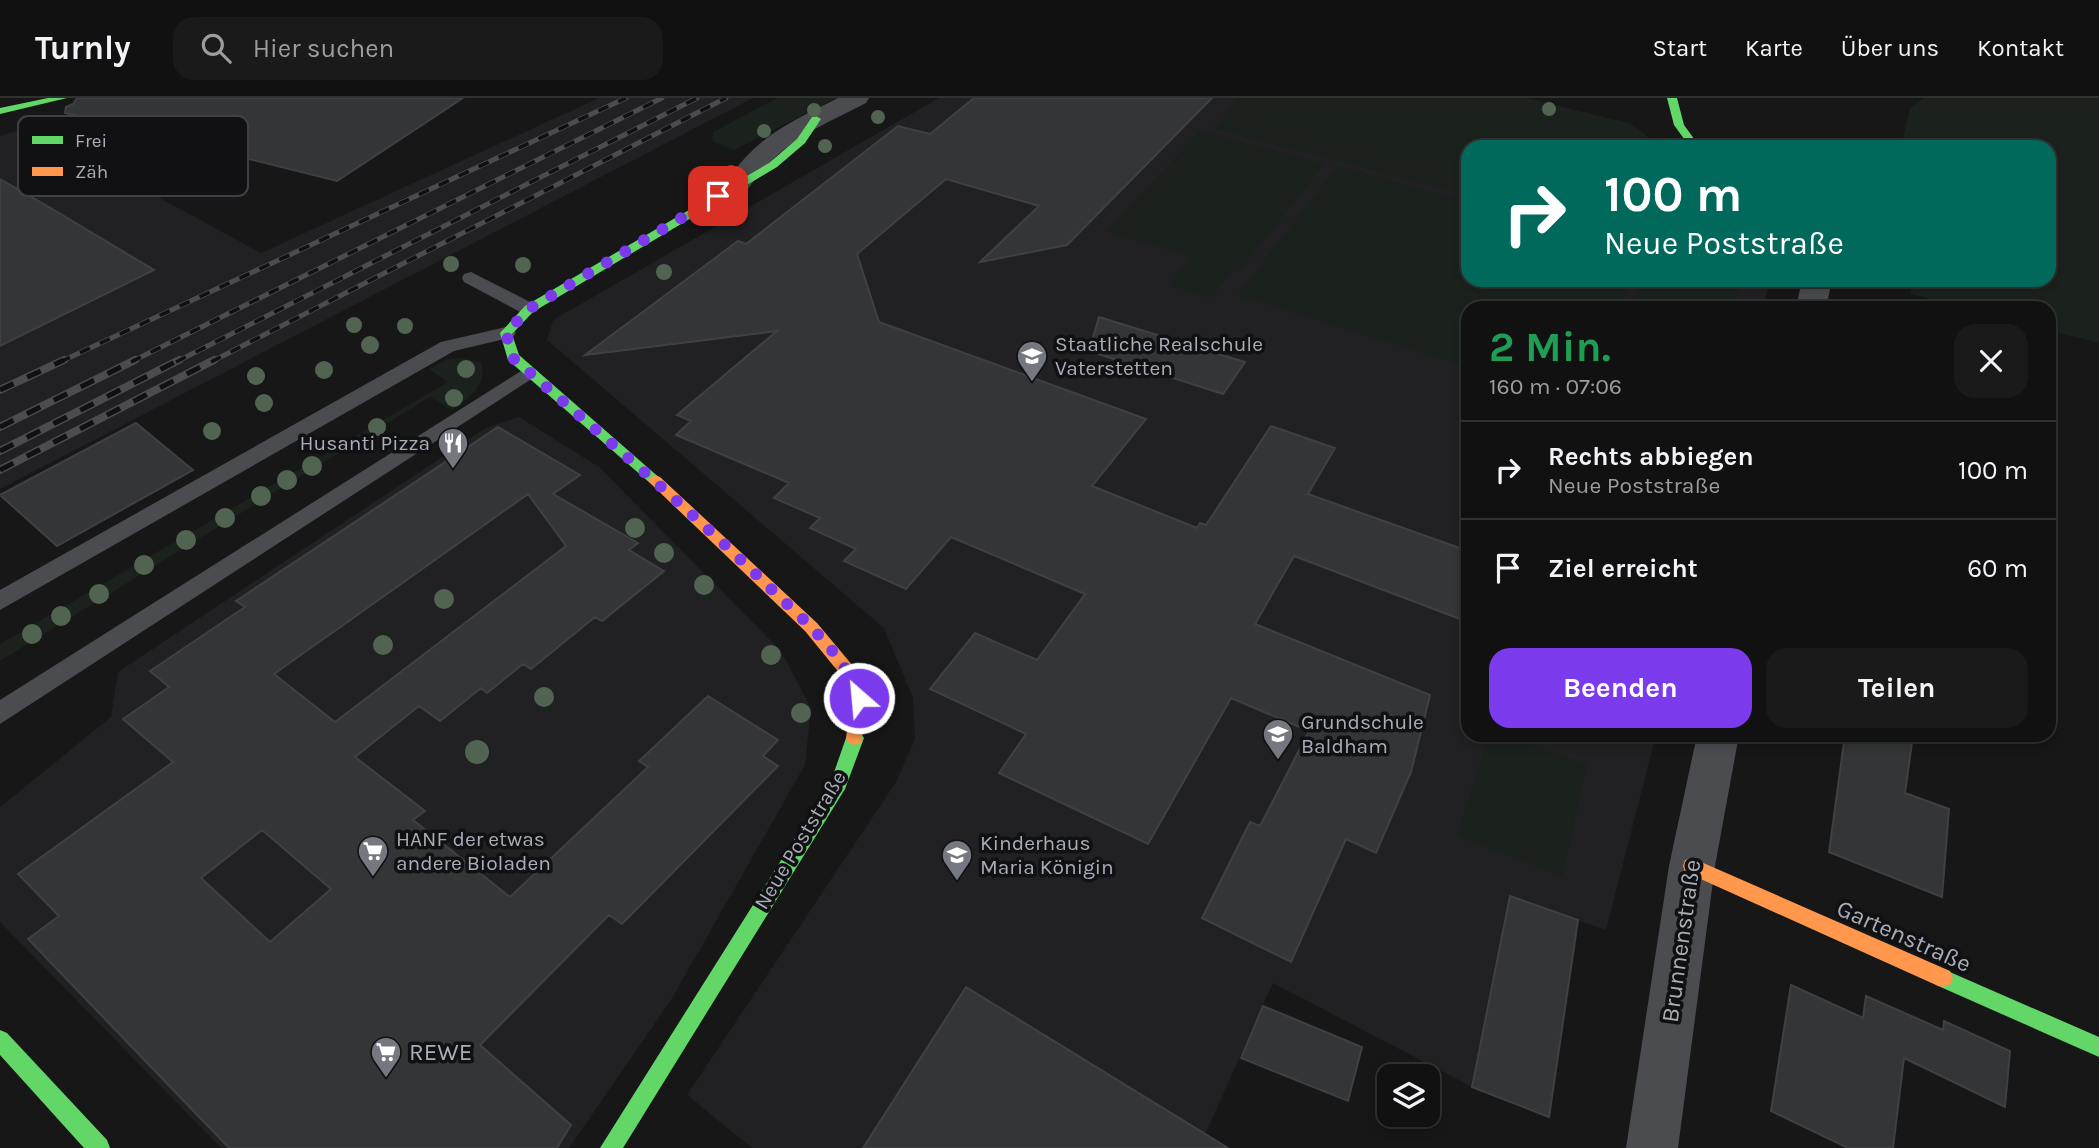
<!DOCTYPE html>
<html lang="de">
<meta charset="utf-8">
<style>
body{margin:0;font-family:Karla,sans-serif;background:#1a1a1a;color:#f1f3f6;height:100vh;display:flex;flex-direction:column;font-size:26px;white-space:nowrap}
*{box-sizing:border-box;margin:0}
p{font-size:23px;color:#9c9d9f}
.icon{flex:none;width:38px;height:38px;fill:none;stroke:currentColor;stroke-width:2;stroke-linecap:round;stroke-linejoin:round}
.map{position:relative;flex:1;overflow:hidden}
.side{position:absolute;left:1461px;top:203px;width:595px;height:441px;display:flex;flex-direction:column;background:#111;border-radius:21px;box-shadow:0 4px 10px #0003,0 0 0 2px #303131}
.side>*{flex:none}
.guide{position:absolute;left:1461px;top:42px;width:595px;height:147px;border-radius:21px;box-shadow:0 4px 10px #0003,0 0 0 2px #303131;background:#00695c;color:#fff;overflow:hidden}
.fabs{position:absolute;left:1377px;top:966px;display:grid;gap:14px}
.fabs a{display:grid;place-items:center;width:63px;height:63px;border-radius:14px;background:#111;box-shadow:0 4px 10px #0003,0 0 0 2px #303131;font-size:35px}
.pin{position:absolute;display:grid;place-items:center;width:60px;height:60px;color:#fff;margin:-30px;border-radius:14px;box-shadow:0 4px 10px #0006}
.me{position:absolute;width:77px;margin:-38px;rotate:333deg;stroke-linejoin:round;filter:drop-shadow(0 0 5px #0008)}
.turn{display:flex;align-items:center;gap:24px;height:147px;padding:0 28px;font-size:32px}
.turn .icon{width:91px;height:91px;stroke-width:2.5}
.turn b{display:block;font-size:49px;line-height:60px}
.round{display:grid;place-items:center;flex:none;width:74px;height:74px;border-radius:21px;background:#1a1a1a}
.headline{display:flex;align-items:center;justify-content:space-between;height:119px;padding:0 28px}
h1{font-size:42px;font-weight:700;line-height:52px;color:#1e9e55}
.cta{display:flex;gap:14px;margin-top:auto;padding:14px 28px}
.cta a{flex:1;height:80px;border-radius:21px;background:#7c3aed;color:#fff;font-size:28px;font-weight:700;line-height:80px;text-align:center}
.cta a+a{background:#1a1a1a;color:#f1f3f6}
ul{padding:0;list-style:none}
li{display:flex;align-items:center;gap:21px;height:98px;padding:0 28px;border-top:2px solid #303131}
li div{flex:1}
li b{display:block;font-size:26px}
li em{font-style:normal}
header{display:flex;align-items:center;gap:42px;box-sizing:border-box;height:98px;padding:0 35px;background:#111;border-bottom:2px solid #303131}
header strong{font-size:33px}
nav{display:flex;gap:38px;margin-inline-start:auto;font-size:24px}
.search{width:490px;height:63px;background:#1a1a1a;display:flex;align-items:center;gap:18px;box-sizing:border-box;padding:0 24px;border-radius:21px;color:#9c9d9f;font-size:26px}
.map>svg:first-child{display:block}
.built{fill:#212124}
.green{fill:#1b211c}
.building{fill:#343537;stroke:#3f4043;stroke-width:2;fill-rule:evenodd}
.lines{fill:none;stroke-linecap:round;stroke-linejoin:round}
.lane{fill:#4b4c50;fill-rule:evenodd}
.street{fill:#4b4c50;fill-rule:evenodd}
.fast{fill:#63d668;fill-rule:evenodd}
.slow{fill:#ff974d;fill-rule:evenodd}
.rail-far1-casing{stroke:#4b4c4f;stroke-width:5}
.rail-casing{stroke:#4b4c4f;stroke-width:8}
.rail-far1{stroke:#111113;stroke-width:3.5;stroke-dasharray:11;stroke-linecap:butt}
.rail{stroke:#111113;stroke-width:5;stroke-dasharray:15;stroke-linecap:butt}
.tree{fill:#506451}
.route{stroke:#7c3aed;stroke-width:12;stroke-dasharray:0 21.6}
.labels{text-anchor:middle;stroke-width:7;stroke-linejoin:round;paint-order:stroke}
.poi-label{font-size:21px;fill:#a8adb8;stroke:#111113;text-anchor:start}
.street-label{font-size:21px;fill:#a8adb8;stroke:#111113}
.near-street-label{font-size:24px;fill:#a8adb8;stroke:#111113}
.near-poi-label{font-size:24px;fill:#a8adb8;stroke:#111113;text-anchor:start}
.key{fill:#111113;stroke:#3e4045;stroke-width:2}
.key-label{font-size:19px;fill:#a8adb8}
</style>
<header>
<strong>Turnly</strong>
<div class="search"><svg class="icon" aria-label="search" viewBox="0 0 24 24"><circle cx="10" cy="10" r="6"/><path d="M15 15l6 6"/></svg>Hier suchen</div>
<nav><a>Start</a><a>Karte</a><a>Über uns</a><a>Kontakt</a></nav>
</header>
<div class="map">
<svg width="2099" height="1050" viewBox="0 0 2099 1050">
<rect width="100%" height="100%" fill="#171717"/>
<!-- built -->
<path class="built" d="M 599,0 L 753,0 L 0,391 L 0,38 L 29,29 L 261,155 Z
M 939,0 L 1239,0 L 1223,19 L 1468,83 L 1468,182 L 1770,182 L 1763,210 L 1468,210 L 1468,637 L 1656,637 L 1606,832 L 1510,798 L 1472,989 L 1273,885 L 1199,1050 L 752,1050 L 687,997 L 896,684 L 915,641 L 913,600 L 884,530 L 547,242 L 553,222 Z
M 519,319 L 599,369 L 781,553 L 811,610 L 805,667 L 671,902 L 569,1050 L 221,1050 L 0,824 L 0,709 L 111,619 L 118,574 L 486,330 Z"/>
<!-- green -->
<path class="green" d="M 777,0 L 836,0 L 734,52 L 712,43 L 713,34 Z
M 1238,0 L 1527,0 L 1628,25 L 1644,35 L 1656,49 L 1468,49 L 1468,83 L 1223,19 Z
M 1924,0 L 2099,0 L 2099,245 L 2049,232 L 2049,210 L 1966,210 L 1911,196 L 1908,182 L 2049,182 L 2049,49 L 1901,49 L 1910,10 Z
M 1225,21 L 1468,85 L 1468,98 L 1213,30 Z
M 1201,33 L 1324,66 L 1239,173 L 1233,172 L 1210,200 L 1169,187 L 1192,159 L 1106,133 Z
M 1338,68 L 1468,103 L 1468,182 L 1630,182 L 1619,210 L 1468,210 L 1468,269 L 1238,197 Z
M 1643,182 L 1730,182 L 1742,185 L 1734,210 L 1631,210 Z
M 460,260 L 481,264 C 488,287 469,300 452,312 L 430,299 L 0,563 L 0,546 L 448,284 L 429,271 L 448,261 Z
M 1488,637 L 1506,637 L 1587,666 L 1562,778 L 1458,738 Z"/>
<!-- building -->
<path class="building" d="M 77,0 L 463,0 L 337,83 L 65,15 L 66,9 L 73,6 Z
M 974,0 L 1212,0 L 1067,147 L 980,164 L 1039,108 L 946,81 L 857,156 L 879,224 L 1146,321 L 1092,388 L 1197,430 L 1200,425 L 1206,427 L 1271,328 L 1335,350 L 1308,396 L 1468,453 L 1468,524 L 1294,458 L 1255,526 L 1430,597 L 1411,674 L 1376,755 L 1346,741 L 1291,864 L 1202,820 L 1250,724 L 1260,728 L 1309,633 L 1231,600 L 1148,746 L 999,675 L 1026,636 L 930,591 L 975,535 L 1037,562 L 1085,496 L 951,439 L 906,491 L 844,463 L 856,451 L 810,430 L 820,420 L 774,400 L 789,385 L 676,337 L 691,323 L 677,317 L 777,233 L 585,257 L 738,143 L 746,146 L 898,28 L 930,36 Z
M 0,81 L 49,109 L 154,172 L 0,248 Z
M 1099,219 L 1245,264 L 1223,296 L 1089,253 Z
M 136,325 L 193,372 L 57,448 L 0,397 Z
M 498,329 L 580,377 L 553,396 L 638,445 L 629,452 L 664,473 L 602,523 L 595,519 L 531,571 L 523,566 L 487,595 L 481,590 L 440,623 L 419,608 L 355,659 L 425,713 L 413,722 L 510,799 L 648,669 L 639,663 L 708,598 L 778,642 L 763,658 L 778,668 L 622,826 L 609,817 L 480,947 L 571,1027 L 557,1050 L 229,1050 L 28,841 L 59,818 L 18,776 L 173,664 L 123,621 L 169,589 L 150,573 L 245,509 L 236,503 ZM 528,396 L 566,448 L 335,624 L 274,576 ZM 262,732 L 331,791 L 270,844 L 201,780 Z
M 1845,637 L 1913,637 L 1905,695 L 1949,711 L 1942,799 L 1829,754 Z
M 1510,798 L 1578,822 L 1549,1019 L 1472,989 Z
M 1791,887 L 1863,920 L 1866,898 L 1943,932 L 1944,923 L 2010,953 L 2005,1009 L 1904,960 L 1893,1050 L 1848,1050 L 1771,1013 Z
M 966,889 L 1228,1050 L 863,1050 Z
M 1263,908 L 1362,949 L 1348,1003 L 1241,960 Z"/>
<g class="lines">
<!-- lane -->
<path class="lane" d="M 471,174 L 536,207 L 539,211 L 529,217 L 522,215 L 464,184 L 462,180 L 464,176 Z
M 506,229 L 513,231 L 516,235 L 513,239 L 454,253 L 0,512 L 0,492 L 423,254 L 441,244 Z
M 529,268 L 539,274 L 536,278 L 0,626 L 0,602 Z"/>
<!-- street -->
<path class="street" d="M 838,0 L 869,0 L 866,5 C 817,30 780,44 748,91 L 730,91 L 726,85 C 756,38 791,24 838,0 Z
M 1802,182 L 1832,182 L 1826,210 L 1796,210 Z
M 1697,637 L 1739,637 L 1715,768 L 1678,1050 L 1626,1050 L 1669,768 Z"/>
<!-- fast -->
<path class="fast" d="M 48,0 L 67,0 L 0,16 L 0,10 Z
M 1667,0 L 1677,0 L 1684,27 L 1700,49 L 1690,49 L 1674,27 Z
M 816,18 L 821,21 L 805,45 L 777,69 L 533,214 L 512,236 L 519,257 L 662,382 L 655,387 L 650,385 L 508,262 L 500,235 L 525,208 L 769,65 L 797,41 L 812,19 Z
M 855,633 L 861,635 L 864,640 L 845,691 L 623,1050 L 600,1050 L 831,683 L 846,640 L 849,635 Z
M 1943,871 L 2099,939 L 2099,959 L 1936,887 L 1933,880 L 1936,873 Z
M 0,932 L 7,935 L 107,1042 L 110,1050 L 84,1050 L 0,957 Z"/>
<!-- slow -->
<path class="slow" d="M 655,377 L 660,379 L 817,525 L 858,574 L 867,599 L 861,645 L 855,647 L 849,645 L 846,640 L 851,599 L 845,582 L 805,533 L 650,385 L 648,382 Z
M 1692,760 L 1950,873 L 1953,880 L 1950,887 L 1943,889 L 1936,887 L 1685,774 L 1683,768 L 1685,762 Z"/>
<!-- rail-far1 casing -->
<g class="rail-far1-casing">
<path id="rail-far1" d="M 60,264 L 626,0
M 131,264 L 662,0
M 176,264 L 697,0
M 211,264 L 726,0"/>
</g>
<!-- rail casing -->
<g class="rail-casing">
<path id="rail" d="M 0,292 L 64,262
M 0,329 L 135,262
M 0,353 L 179,262
M 0,372 L 214,262"/>
</g>
<!-- rail-far1 -->
<use href="#rail-far1" class="rail-far1"/>
<!-- rail -->
<use href="#rail" class="rail"/>
</g>
<!-- trees -->
<g class="tree">
<circle cx="1549" cy="11" r="7"/>
<circle cx="814" cy="12" r="7"/>
<circle cx="878" cy="19" r="7"/>
<circle cx="764" cy="33" r="7"/>
<circle cx="825" cy="48" r="7"/>
<circle cx="731" cy="74" r="7"/>
<circle cx="451" cy="166" r="8"/>
<circle cx="523" cy="167" r="8"/>
<circle cx="664" cy="174" r="8"/>
<circle cx="354" cy="227" r="8"/>
<circle cx="405" cy="228" r="8"/>
<circle cx="370" cy="247" r="9"/>
<circle cx="466" cy="271" r="9"/>
<circle cx="324" cy="272" r="9"/>
<circle cx="256" cy="278" r="9"/>
<circle cx="454" cy="300" r="9"/>
<circle cx="264" cy="305" r="9"/>
<circle cx="377" cy="329" r="9"/>
<circle cx="212" cy="333" r="9"/>
<circle cx="312" cy="368" r="10"/>
<circle cx="287" cy="382" r="10"/>
<circle cx="261" cy="398" r="10"/>
<circle cx="225" cy="420" r="10"/>
<circle cx="635" cy="430" r="10"/>
<circle cx="186" cy="442" r="10"/>
<circle cx="664" cy="455" r="10"/>
<circle cx="144" cy="467" r="10"/>
<circle cx="704" cy="487" r="10"/>
<circle cx="99" cy="496" r="10"/>
<circle cx="444" cy="501" r="10"/>
<circle cx="61" cy="518" r="10"/>
<circle cx="32" cy="536" r="10"/>
<circle cx="383" cy="547" r="10"/>
<circle cx="771" cy="557" r="10"/>
<circle cx="544" cy="599" r="10"/>
<circle cx="801" cy="615" r="10"/>
<circle cx="477" cy="654" r="12"/>
</g>
<g class="lines">
<!-- route -->
<path class="route" d="M 718,98 L 529,211 L 506,235 L 513,260 C 598,334 685,407 766,486 C 800,519 844,554 859,600"/>
</g>
<!-- icons -->
<defs>
<g id="school-pin" transform="scale(1.575)"><path d="M0 17L-7.5 6A9.5 9.5 0 1 1 7.5 6Z" fill="#757880" stroke="#111113"/><path d="M0-5L7-2L0 1L-7-2ZM-4 1L0 2.5L4 1V4Q0 6-4 4Z" fill="#fff"/></g>
<g id="restaurant-pin" transform="scale(1.575)"><path d="M0 17L-7.5 6A9.5 9.5 0 1 1 7.5 6Z" fill="#757880" stroke="#111113"/><path d="M-5-6h1v4h1v-4h1v4h1v-4h1v5L-1.5 .5V6h-2V.5L-5-1ZM5-6V6H3V1.5H1.5Q1.5-4 5-6Z" fill="#fff"/></g>
<g id="supermarket-pin" transform="scale(1.575)"><path d="M0 17L-7.5 6A9.5 9.5 0 1 1 7.5 6Z" fill="#757880" stroke="#111113"/><path d="M-6-5.5h2.5l.6 2H6L4.5 2H-2.5L-4.4-4H-6ZM-1.5 3.2a1.3 1.3 0 1 0 .1 0ZM3 3.2a1.3 1.3 0 1 0 .1 0Z" fill="#fff"/></g>
</defs>
<g fill-rule="evenodd">
<use href="#school-pin" x="1032" y="258"/>
<use href="#restaurant-pin" x="453" y="345"/>
<use href="#school-pin" x="1278" y="636"/>
<use href="#supermarket-pin" x="373" y="753"/>
<use href="#school-pin" x="957" y="757"/>
<use href="#supermarket-pin" x="386" y="954"/>
</g>
<g class="labels">
<!-- poi labels -->
<g class="poi-label">
<text x="1055" y="253">Staatliche Realschule<tspan x="1055" dy="24">Vaterstetten</tspan></text>
<text x="430" y="352" text-anchor="end">Husanti Pizza</text>
<text x="1301" y="631">Grundschule<tspan x="1301" dy="24">Baldham</tspan></text>
<text x="396" y="748">HANF der etwas<tspan x="396" dy="24">andere Bioladen</tspan></text>
<text x="980" y="752">Kinderhaus<tspan x="980" dy="24">Maria Königin</tspan></text>
</g>
<!-- street labels -->
<g class="street-label">
<text transform="translate(800 742) rotate(-59)" y="7">Neue Poststraße</text>
</g>
<!-- near-street labels -->
<g class="near-street-label">
<text transform="translate(1904 838) rotate(24)" y="8">Gartenstraße</text>
<text transform="translate(1681 843) rotate(-82)" y="8">Brunnenstraße</text>
</g>
<!-- near-poi labels -->
<g class="near-poi-label">
<text x="409" y="962">REWE</text>
</g>
</g>
<!-- legend -->
<rect x="18" y="18" width="230" height="80" rx="10" class="key"/>
<rect x="32" y="38" width="31" height="8" fill="#63d668"/>
<rect x="32" y="69" width="31" height="9" fill="#ff974d"/>
<g class="key-label">
<text x="75" y="49">Frei</text>
<text x="75" y="80">Zäh</text>
</g>
</svg>
<div class="fabs">
<a><svg class="icon" aria-label="layers" viewBox="0 0 24 24"><path d="M12 4l9 5-9 5-9-5zM3 14l9 5 9-5"/></svg></a>
</div>
<div class="pin" style="left:718px;top:98px;background:#d93025"><svg class="icon" aria-label="arrive" viewBox="0 0 24 24"><path d="M6 21V4h12l-3 4 3 4H6"/></svg></div>
<svg class="me" style="left:859px;top:600px" viewBox="-20 -20 40 40"><circle r="17" fill="#7c3aed" stroke="#fff" stroke-width="3"/><path d="M0-11L8 9 0 5-8 9z" fill="#fff"/></svg>
<div class="guide">
<div class="turn"><svg class="icon" aria-label="right" viewBox="0 0 24 24"><path d="M7 20v-9h11M14 6l5 5-5 5"/></svg><div><b>100 m</b>Neue Poststraße</div></div>
</div>
<section class="side">
<div class="headline"><div><h1>2 Min.</h1><p>160 m · 07:06</p></div><a class="round"><svg class="icon" aria-label="close" viewBox="0 0 24 24"><path d="M6 6l12 12M18 6L6 18"/></svg></a></div>
<ul>
<li><svg class="icon" aria-label="right" viewBox="0 0 24 24"><path d="M7 20v-9h11M14 6l5 5-5 5"/></svg><div><b>Rechts abbiegen</b><p>Neue Poststraße</p></div><em>100 m</em></li>
<li><svg class="icon" aria-label="arrive" viewBox="0 0 24 24"><path d="M6 21V4h12l-3 4 3 4H6"/></svg><div><b>Ziel erreicht</b></div><em>60 m</em></li>
</ul>
<div class="cta"><a>Beenden</a><a>Teilen</a></div>
</section>
</div>
